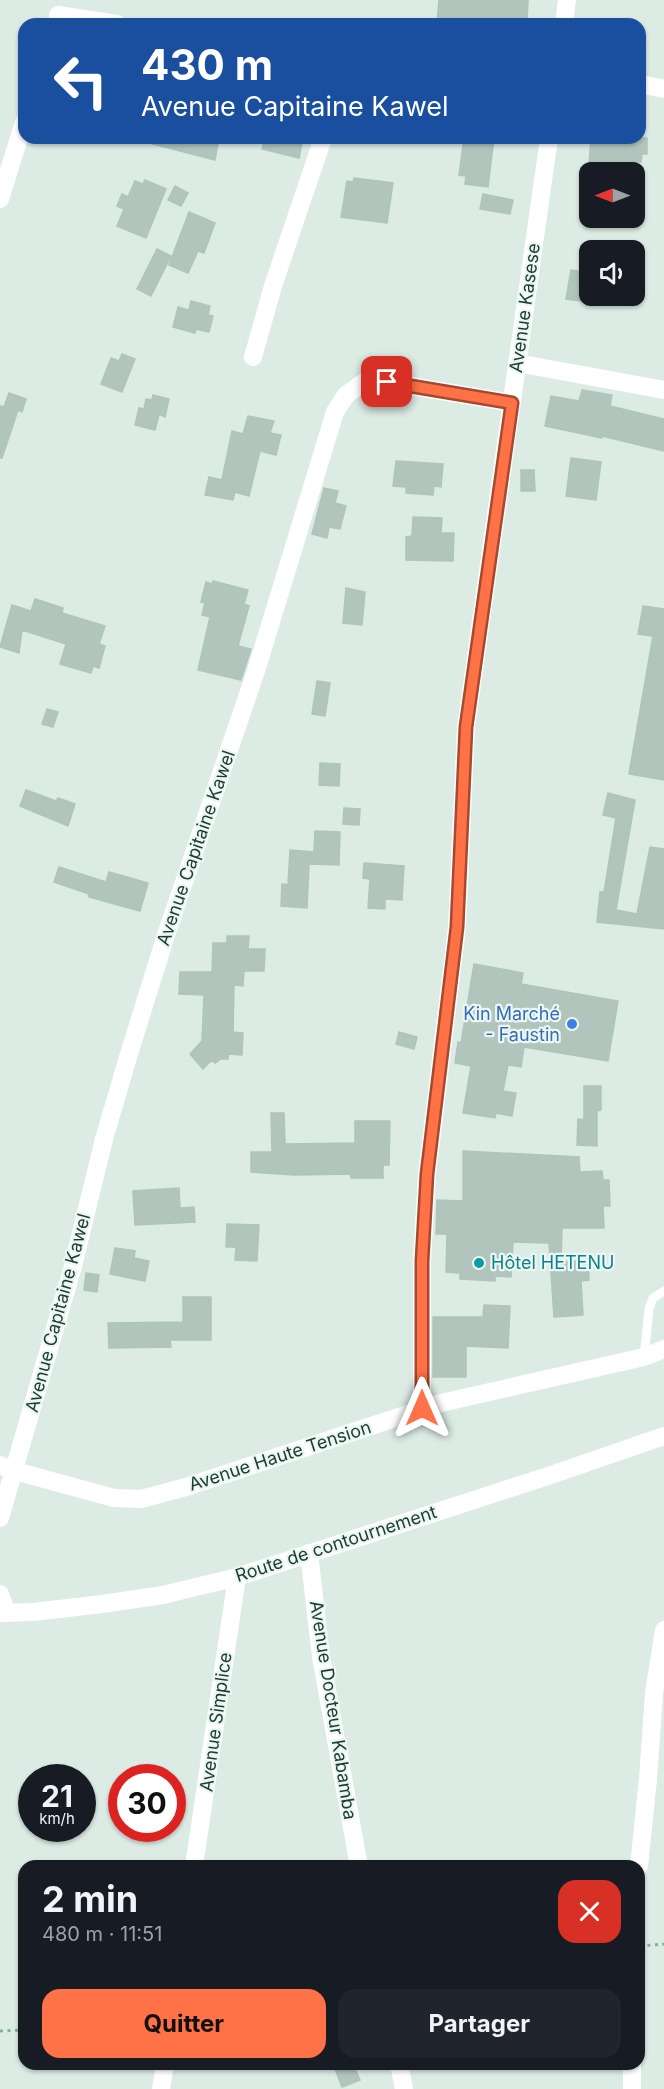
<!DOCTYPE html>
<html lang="fr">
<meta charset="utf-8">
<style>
body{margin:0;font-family:Inter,sans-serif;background:#20242c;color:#f1f3f6;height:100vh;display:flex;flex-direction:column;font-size:22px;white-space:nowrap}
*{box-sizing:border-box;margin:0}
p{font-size:20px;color:#9ea1a6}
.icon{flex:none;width:33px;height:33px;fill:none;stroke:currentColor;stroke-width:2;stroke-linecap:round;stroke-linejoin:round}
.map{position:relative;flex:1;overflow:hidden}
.side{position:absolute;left:18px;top:1860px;width:627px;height:210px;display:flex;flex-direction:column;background:#171b24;border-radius:18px;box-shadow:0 2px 4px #0004}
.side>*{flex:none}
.guide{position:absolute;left:18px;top:18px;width:628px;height:126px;border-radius:18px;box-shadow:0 2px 4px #0004;background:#1a4fa0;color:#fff;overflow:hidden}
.needle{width:39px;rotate:270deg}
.buttons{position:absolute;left:579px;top:162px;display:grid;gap:12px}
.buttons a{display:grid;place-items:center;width:66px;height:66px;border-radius:12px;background:#171b24;box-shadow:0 2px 4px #0004;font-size:30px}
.speed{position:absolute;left:18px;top:1764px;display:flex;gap:12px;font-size:30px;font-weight:700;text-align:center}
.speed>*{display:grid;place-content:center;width:78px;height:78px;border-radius:50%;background:#171b24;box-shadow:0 2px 4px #0004;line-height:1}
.speed small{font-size:15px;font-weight:400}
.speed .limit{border:9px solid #d22;background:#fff;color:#111}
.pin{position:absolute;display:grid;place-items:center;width:51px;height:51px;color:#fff;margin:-26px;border-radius:12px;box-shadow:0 3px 9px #0006}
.me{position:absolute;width:66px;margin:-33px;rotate:0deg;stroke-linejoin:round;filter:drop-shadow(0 0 4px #0008)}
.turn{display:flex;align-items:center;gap:21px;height:126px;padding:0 24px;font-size:27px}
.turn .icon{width:78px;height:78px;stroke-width:2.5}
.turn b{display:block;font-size:42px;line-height:51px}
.round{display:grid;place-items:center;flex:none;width:63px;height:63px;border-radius:18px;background:#20242c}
.headline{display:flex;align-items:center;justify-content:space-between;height:102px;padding:0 24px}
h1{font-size:36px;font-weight:700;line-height:45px}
.primary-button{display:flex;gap:12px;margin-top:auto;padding:12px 24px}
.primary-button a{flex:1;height:69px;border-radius:18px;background:#ff7146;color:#111;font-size:24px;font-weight:700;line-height:69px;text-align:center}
.primary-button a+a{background:#20242c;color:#f1f3f6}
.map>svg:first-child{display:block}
.building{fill:#b1c5bd;stroke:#aec5bb;stroke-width:1.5}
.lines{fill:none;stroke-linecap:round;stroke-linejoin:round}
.path{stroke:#79b29f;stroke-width:3;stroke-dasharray:3 4.5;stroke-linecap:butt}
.service{stroke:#fff;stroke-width:9}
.minor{stroke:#fff;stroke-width:18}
.tertiary{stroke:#fff;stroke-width:18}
.route-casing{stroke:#a6492e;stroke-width:15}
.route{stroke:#ff7146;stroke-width:10}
.shop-dot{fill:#3f7fe0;stroke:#edf7f2;stroke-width:2}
.culture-dot{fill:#0f9aa8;stroke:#edf7f2;stroke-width:2}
.labels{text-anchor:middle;stroke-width:4.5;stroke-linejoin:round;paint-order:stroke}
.street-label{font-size:18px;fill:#1c3b32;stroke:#edf7f2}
.shop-label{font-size:18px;fill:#366cbe;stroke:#edf7f2;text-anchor:end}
.culture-label{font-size:18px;fill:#0d838f;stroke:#edf7f2;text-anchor:start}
</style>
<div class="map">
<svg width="664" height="2089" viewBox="0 0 664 2089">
<rect width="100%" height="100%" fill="#dcebe4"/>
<!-- building -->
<path class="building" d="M 439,0 L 528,0 L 527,20 L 516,19 L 516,24 L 437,24 Z
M 146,138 L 219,138 L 215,160 L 145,142 Z
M 265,138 L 282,138 L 302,143 L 299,158 L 262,149 Z
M 464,138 L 494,138 L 488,187 L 465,184 L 466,176 L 459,175 Z
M 591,138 L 647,138 L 647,154 L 642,154 L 641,162 L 617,162 L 617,167 L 589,165 Z
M 354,178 L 393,183 L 387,223 L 341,217 L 347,181 L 353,182 Z
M 145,180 L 166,189 L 146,238 L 117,226 L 124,209 L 117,206 L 122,194 L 128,197 L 135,181 L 143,184 Z
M 175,186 L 188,193 L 181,206 L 168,200 Z
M 483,194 L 513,200 L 510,214 L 480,209 Z
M 189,212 L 215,223 L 204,253 L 198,251 L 188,273 L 169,265 Z
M 157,249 L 171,256 L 151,296 L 137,289 Z
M 571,270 L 590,273 L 590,302 L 566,299 Z
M 191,301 L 210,306 L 208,315 L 213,316 L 209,332 L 196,329 L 195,333 L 173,327 L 178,307 L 189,310 Z
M 122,354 L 135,359 L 122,392 L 101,384 L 111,358 L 119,361 Z
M 582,390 L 612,395 L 610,406 L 664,419 L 664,451 L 602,436 L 602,438 L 545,426 L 551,396 L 579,401 Z
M 9,393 L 26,399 L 22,412 L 18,410 L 2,458 L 0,458 L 0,406 L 4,407 Z
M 153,395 L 169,399 L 165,417 L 159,414 L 155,430 L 135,425 L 139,408 L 144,409 L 146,399 L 152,400 Z
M 248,416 L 274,421 L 270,433 L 281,435 L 276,455 L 260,451 L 249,496 L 235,492 L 233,500 L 205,495 L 209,477 L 222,480 L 232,431 L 243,434 Z
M 571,458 L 601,462 L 596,500 L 566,496 Z
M 396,461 L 443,464 L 441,487 L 434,486 L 433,495 L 406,493 L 406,487 L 393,486 Z
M 521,470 L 534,470 L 535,491 L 521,491 Z
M 324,488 L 338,491 L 335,503 L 346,506 L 340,529 L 329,527 L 327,538 L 312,534 Z
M 413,517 L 442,518 L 441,533 L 454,533 L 453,561 L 406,560 L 406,537 L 412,536 Z
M 213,581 L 248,590 L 244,604 L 249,606 L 238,646 L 251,649 L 241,680 L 198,670 L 210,617 L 202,615 L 205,603 L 201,602 L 206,582 L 212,584 Z
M 346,588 L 365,592 L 362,625 L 343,623 Z
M 35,599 L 63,608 L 62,613 L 105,626 L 99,644 L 105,646 L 99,668 L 93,666 L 91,673 L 60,664 L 66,644 L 22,630 L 19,653 L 0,647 L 12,605 L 31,611 Z
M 643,606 L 664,609 L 664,780 L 629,774 L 653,636 L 638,634 Z
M 317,681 L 330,683 L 325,716 L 312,714 Z
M 47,709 L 58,712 L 53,727 L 42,724 Z
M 320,763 L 340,764 L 339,786 L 319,785 Z
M 26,790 L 56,801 L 58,798 L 75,804 L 68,826 L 20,806 Z
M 608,793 L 635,800 L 616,910 L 637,914 L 650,847 L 664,849 L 664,929 L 597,922 L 600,892 L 604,892 L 616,818 L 603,815 Z
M 344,808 L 360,809 L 359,825 L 343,824 Z
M 315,831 L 340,832 L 339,865 L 309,864 L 307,908 L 281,906 L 282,884 L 288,885 L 290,850 L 314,852 Z
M 364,863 L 404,866 L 402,900 L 385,899 L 385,909 L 368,908 L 370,879 L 363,878 Z
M 59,867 L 106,882 L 109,872 L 148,883 L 140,911 L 89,897 L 89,894 L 54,882 Z
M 227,936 L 249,936 L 248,949 L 265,949 L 264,971 L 244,971 L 243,986 L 234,985 L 233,1032 L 243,1033 L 242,1055 L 228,1054 L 228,1059 L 221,1059 L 215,1063 L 212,1060 L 203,1069 L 190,1054 L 202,1041 L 204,995 L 179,994 L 180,972 L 212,972 L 213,943 L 227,943 Z
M 474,964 L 523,973 L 521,984 L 618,1001 L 608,1061 L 524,1047 L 521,1067 L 508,1065 L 503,1091 L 516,1093 L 512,1116 L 496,1113 L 495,1118 L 463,1113 L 471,1066 L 455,1063 L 458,1042 L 461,1043 Z
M 399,1032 L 417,1037 L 414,1049 L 396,1044 Z
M 584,1086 L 601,1086 L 601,1110 L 597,1111 L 597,1146 L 577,1145 L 578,1119 L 584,1120 Z
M 271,1113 L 284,1113 L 285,1144 L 355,1143 L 355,1121 L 390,1121 L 389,1165 L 383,1165 L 383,1178 L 351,1178 L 351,1174 L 294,1175 L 251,1172 L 251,1152 L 272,1152 Z
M 463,1151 L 579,1157 L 580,1172 L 602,1171 L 603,1180 L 609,1180 L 610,1206 L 603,1206 L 604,1228 L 562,1228 L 561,1262 L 588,1260 L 589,1280 L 581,1281 L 583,1315 L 554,1317 L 549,1243 L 513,1242 L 511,1277 L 495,1276 L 495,1281 L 460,1279 L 460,1273 L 446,1272 L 447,1234 L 436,1234 L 437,1200 L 463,1201 Z
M 179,1188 L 180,1208 L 194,1207 L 195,1222 L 135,1225 L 133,1191 Z
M 227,1224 L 259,1225 L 257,1261 L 235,1260 L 236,1247 L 226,1247 Z
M 115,1248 L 135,1251 L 134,1258 L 149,1261 L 145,1281 L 110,1274 Z
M 86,1273 L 99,1275 L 97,1292 L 84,1290 Z
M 183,1297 L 211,1297 L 211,1340 L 170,1340 L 171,1347 L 109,1348 L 108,1323 L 183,1322 Z
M 484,1305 L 510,1306 L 508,1348 L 466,1346 L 466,1377 L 433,1377 L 433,1317 L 483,1317 Z
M 333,2064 L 353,2064 L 360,2080 L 342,2087 Z"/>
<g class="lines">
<!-- path -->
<path class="path" d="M 640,1946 L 664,1944
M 0,2031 L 24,2030"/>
<!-- service -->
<path class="service" d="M 644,1357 L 649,1309 L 653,1298 L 664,1291"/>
<!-- minor -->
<path class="minor" d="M 58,15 L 117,24
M 564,24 L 567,0
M 640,84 L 664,89
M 0,199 L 24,122
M 253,357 L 273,286 L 323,138
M 517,363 L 664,390
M 422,1409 L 422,1261 L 427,1174 L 457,927 L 466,727 L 549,138
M 0,1465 L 15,1471 L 114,1498 L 141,1499 L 186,1487 L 441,1403 L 644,1357 L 664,1349
M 0,1518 L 73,1266 L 104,1139 L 129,1054 L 166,935 L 256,671 L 335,412 L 346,395 L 364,382 L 387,382 L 512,403
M 309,1553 L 321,1657 L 359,1866
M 0,1594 L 7,1613
M 194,1866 L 237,1577
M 639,1866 L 648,1779 L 654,1693 L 664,1630
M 399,2064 L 404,2089
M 632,2064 L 632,2089
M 161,2089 L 165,2064"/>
<!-- tertiary -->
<path class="tertiary" d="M 0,1613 L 33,1612 L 102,1604 L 163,1595 L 237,1577 L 551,1475 L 664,1436"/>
</g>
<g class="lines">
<!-- route casing -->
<g class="route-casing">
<path id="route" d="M 387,382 L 512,403 L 466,727 L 457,927 L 427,1174 L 422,1261 L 422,1408"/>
</g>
<!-- route -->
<use href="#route" class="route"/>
</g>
<!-- markers -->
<circle class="shop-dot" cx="572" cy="1024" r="6"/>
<circle class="culture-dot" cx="479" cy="1263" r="6"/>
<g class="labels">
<!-- street labels -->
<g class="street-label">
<text transform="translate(525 308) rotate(-82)" y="6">Avenue Kasese</text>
<text transform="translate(196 848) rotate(-71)" y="6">Avenue Capitaine Kawel</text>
<text transform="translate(58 1313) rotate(-75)" y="6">Avenue Capitaine Kawel</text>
<text transform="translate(280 1456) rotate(-18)" y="6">Avenue Haute Tension</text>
<text transform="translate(336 1544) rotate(-18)" y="6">Route de contournement</text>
<text transform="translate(333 1710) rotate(81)" y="6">Avenue Docteur Kabamba</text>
<text transform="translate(216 1722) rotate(-82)" y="6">Avenue Simplice</text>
</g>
<!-- shop labels -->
<g class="shop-label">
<text x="560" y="1020">Kin Marché<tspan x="560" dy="21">- Faustin</tspan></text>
</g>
<!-- culture labels -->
<g class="culture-label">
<text x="491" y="1269">Hôtel HETENU</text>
</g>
</g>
</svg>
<div class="buttons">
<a><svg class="needle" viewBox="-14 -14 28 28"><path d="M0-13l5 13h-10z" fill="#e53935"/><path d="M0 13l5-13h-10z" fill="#9ea1a6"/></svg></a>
<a><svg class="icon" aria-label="sound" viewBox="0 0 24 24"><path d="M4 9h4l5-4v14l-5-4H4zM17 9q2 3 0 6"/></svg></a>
</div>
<div class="speed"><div>21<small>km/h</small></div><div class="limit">30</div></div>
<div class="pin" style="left:387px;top:382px;background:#d93025"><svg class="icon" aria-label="arrive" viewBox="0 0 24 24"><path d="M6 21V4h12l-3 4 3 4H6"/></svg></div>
<svg class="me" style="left:422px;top:1408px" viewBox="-20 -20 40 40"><path d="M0-17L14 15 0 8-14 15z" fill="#ff7146" stroke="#fff" stroke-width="4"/></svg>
<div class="guide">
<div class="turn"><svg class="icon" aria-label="left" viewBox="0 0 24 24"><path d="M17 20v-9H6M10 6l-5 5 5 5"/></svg><div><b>430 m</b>Avenue Capitaine Kawel</div></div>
</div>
<section class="side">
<div class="headline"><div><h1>2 min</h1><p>480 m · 11:51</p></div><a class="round" style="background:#d93025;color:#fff"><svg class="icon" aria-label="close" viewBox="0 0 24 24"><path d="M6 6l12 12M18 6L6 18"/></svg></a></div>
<div class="primary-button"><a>Quitter</a><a>Partager</a></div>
</section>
</div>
